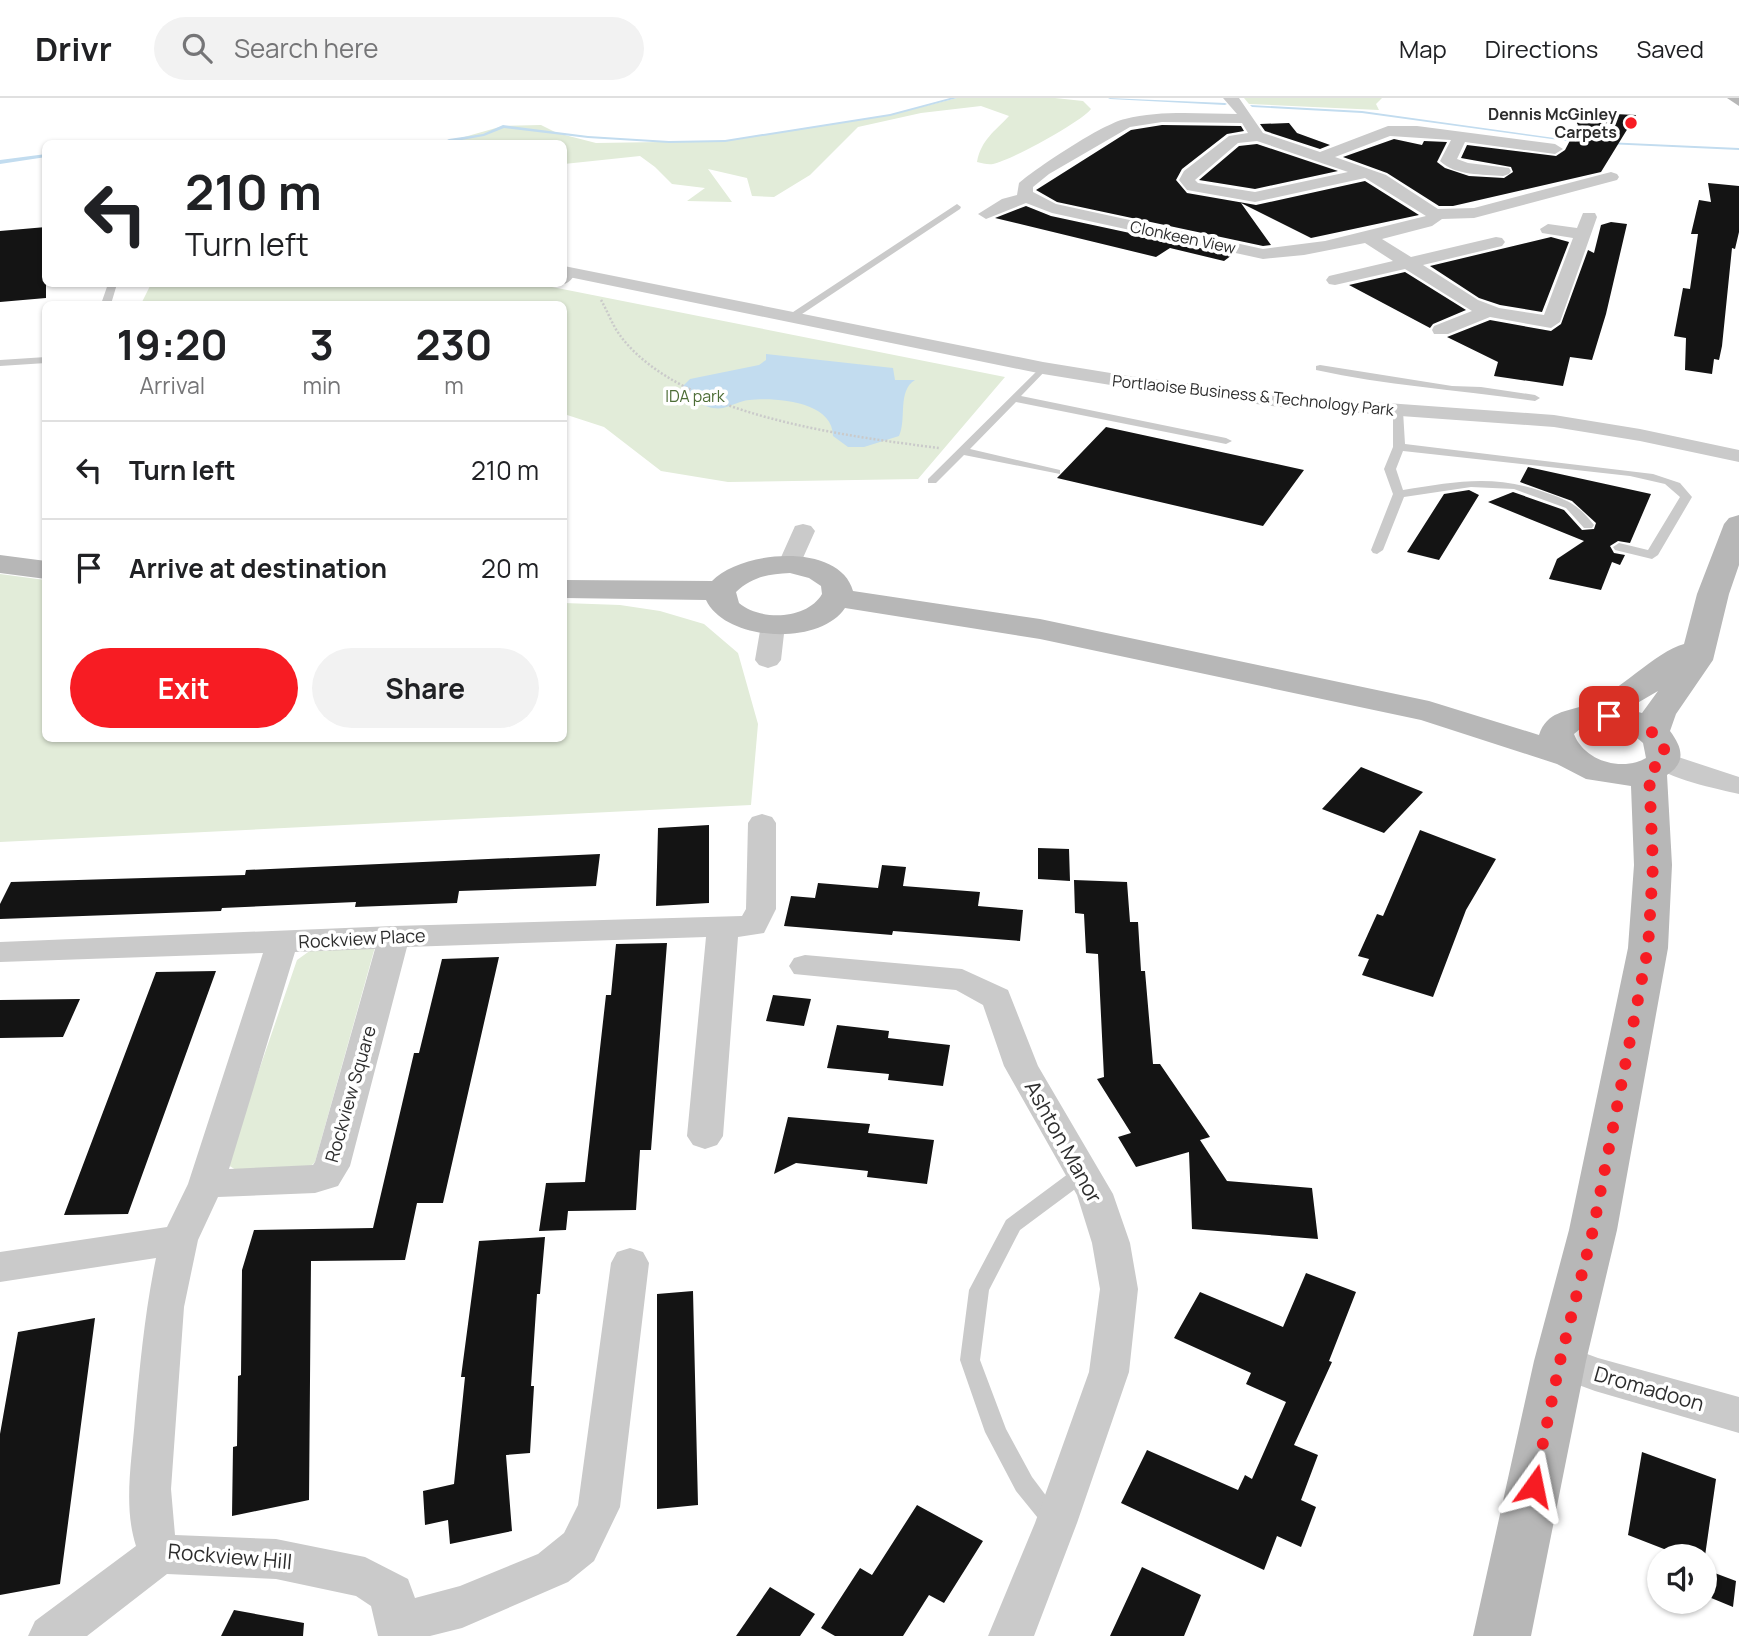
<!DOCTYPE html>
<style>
body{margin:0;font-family:Manrope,sans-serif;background:#f2f2f2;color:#202124;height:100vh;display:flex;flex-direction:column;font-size:26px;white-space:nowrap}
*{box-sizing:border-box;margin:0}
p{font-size:23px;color:#757577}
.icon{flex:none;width:38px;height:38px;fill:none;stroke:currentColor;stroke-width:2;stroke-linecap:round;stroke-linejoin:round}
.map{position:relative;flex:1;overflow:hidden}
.details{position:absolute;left:42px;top:203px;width:525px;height:441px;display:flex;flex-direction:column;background:#fff;border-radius:10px;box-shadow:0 2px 5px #0004}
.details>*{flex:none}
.top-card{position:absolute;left:42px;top:42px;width:525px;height:147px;border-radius:10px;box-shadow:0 2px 5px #0004;background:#fff;color:#202124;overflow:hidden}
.controls{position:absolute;left:1647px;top:1446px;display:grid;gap:14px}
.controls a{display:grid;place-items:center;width:70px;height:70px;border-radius:50%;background:#fff;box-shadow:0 2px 5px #0004;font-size:35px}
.pin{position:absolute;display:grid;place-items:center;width:60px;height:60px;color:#fff;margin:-30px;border-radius:14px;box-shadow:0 4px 10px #0006}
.me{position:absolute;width:77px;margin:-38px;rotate:12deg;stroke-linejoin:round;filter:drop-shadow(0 0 5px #0008)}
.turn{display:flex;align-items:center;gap:24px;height:147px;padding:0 28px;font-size:32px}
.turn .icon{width:91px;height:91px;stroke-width:2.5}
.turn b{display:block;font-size:49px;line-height:60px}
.eta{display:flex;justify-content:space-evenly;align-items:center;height:119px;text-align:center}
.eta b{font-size:42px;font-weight:700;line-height:49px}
.action{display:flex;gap:14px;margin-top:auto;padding:14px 28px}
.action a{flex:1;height:80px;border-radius:42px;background:#f71c23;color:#fff;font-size:28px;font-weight:700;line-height:80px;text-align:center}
.action a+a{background:#f2f2f2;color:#202124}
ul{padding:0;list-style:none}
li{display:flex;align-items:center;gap:21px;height:98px;padding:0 28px;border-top:2px solid #e0e0e0}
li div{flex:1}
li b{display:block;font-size:26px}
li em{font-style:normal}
header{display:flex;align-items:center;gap:42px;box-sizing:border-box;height:98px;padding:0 35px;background:#fff;border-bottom:2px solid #e0e0e0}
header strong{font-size:33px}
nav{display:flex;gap:38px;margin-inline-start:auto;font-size:24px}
.search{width:490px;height:63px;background:#f2f2f2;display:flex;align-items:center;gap:18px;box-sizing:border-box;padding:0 24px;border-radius:38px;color:#757577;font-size:26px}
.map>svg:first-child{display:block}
.green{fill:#e2ecd9}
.water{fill:#c2dcef}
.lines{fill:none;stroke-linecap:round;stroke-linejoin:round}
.stream{fill:#c2dcef;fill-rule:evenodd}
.building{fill:#141414}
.path{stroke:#cacaca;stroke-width:2.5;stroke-dasharray:2 2;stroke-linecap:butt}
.lane{fill:#cacaca;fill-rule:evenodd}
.street{fill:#cacaca;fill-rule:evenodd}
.secondary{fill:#b7b7b7;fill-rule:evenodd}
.route{stroke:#f71c23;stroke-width:12;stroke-dasharray:0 21.6}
.poi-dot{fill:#f71c23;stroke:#fff;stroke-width:2.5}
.labels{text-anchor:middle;stroke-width:7;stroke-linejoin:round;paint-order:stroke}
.far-poi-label{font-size:16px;font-weight:bold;fill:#2d2d2d;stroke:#fff;text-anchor:end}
.far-street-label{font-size:16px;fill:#2d2d2d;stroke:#fff}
.far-park-label{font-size:16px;fill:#4d6d36;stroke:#fff}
.street-label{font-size:18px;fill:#2d2d2d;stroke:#fff}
.near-street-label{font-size:21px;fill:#2d2d2d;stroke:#fff}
</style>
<header>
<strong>Drivr</strong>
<div class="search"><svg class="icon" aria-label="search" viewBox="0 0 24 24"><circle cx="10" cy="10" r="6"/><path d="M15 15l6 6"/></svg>Search here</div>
<nav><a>Map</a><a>Directions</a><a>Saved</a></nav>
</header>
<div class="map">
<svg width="1739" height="1538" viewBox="0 0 1739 1538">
<rect width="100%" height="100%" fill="#fff"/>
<!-- green -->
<path class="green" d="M 957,0 L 1055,0 L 1083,3 L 1091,11 C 1081,24 1010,63 993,66 C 988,67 982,65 977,64 C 981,42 995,33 1009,18 L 981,8 L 921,15 L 858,29 L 810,77 L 774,99 L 752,98 L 747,80 L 708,71 L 732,104 L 687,103 L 705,90 L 672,86 L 655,69 L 640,58 L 564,66 L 564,46 L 443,45 L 503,28 L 541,27 L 557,35 L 596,45 L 725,43 L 890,17 Z
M 1244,0 L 1382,0 L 1376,6 L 1379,12 L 1249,6 Z
M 151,186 L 537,186 L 1005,279 L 918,381 L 728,384 L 661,373 L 604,329 L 564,316 L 564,206 L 141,206 Z
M 0,476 L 45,482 L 46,640 L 564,640 L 564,505 L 620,507 L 660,513 L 704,526 L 738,555 L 758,626 L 751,707 L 0,744 Z
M 375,849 L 315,1064 L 309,1070 L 236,1072 L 228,1067 L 228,1062 L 297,862 L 311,852 Z"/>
<!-- water -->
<path class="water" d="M 766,256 L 893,270 L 895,282 L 915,282 C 897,293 907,321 899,338 L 864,349 L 848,349 L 833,338 C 833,303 775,299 749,302 C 739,303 732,308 723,310 C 708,313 689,301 682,289 L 690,281 L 759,267 L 766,262 Z"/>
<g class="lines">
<!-- stream -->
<path class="stream" d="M 950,0 L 957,0 L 890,18 L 725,44 L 669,45 L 588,40 L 504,30 L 484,38 L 439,46 L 449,41 L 483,36 L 503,27 L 588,38 L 669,43 L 725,42 L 890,16 Z
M 1108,0 L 1225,5 L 1227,6 L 1225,7 L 1110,1 Z
M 1250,7 L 1362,13 L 1583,44 L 1581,45 L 1362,15 L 1252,9 Z
M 1605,44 L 1739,50 L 1739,52 L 1607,46 Z
M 46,56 L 46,59 L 0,66 L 0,62 Z"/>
</g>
<!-- building -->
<path class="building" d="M 1570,14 L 1636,17 L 1601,74 L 1453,108 L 1439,108 L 1387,75 L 1343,59 L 1394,41 L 1422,47 L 1424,43 L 1447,44 L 1437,64 L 1445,70 L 1469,78 L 1504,80 L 1513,74 L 1511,69 L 1461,60 L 1467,47 L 1556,58 L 1565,52 L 1578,27 Z
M 1289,25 L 1297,35 L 1330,47 L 1320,51 L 1265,33 L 1260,26 Z
M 1162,27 L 1241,28 L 1244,33 L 1227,36 L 1182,71 L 1176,82 L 1187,95 L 1256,107 L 1365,83 L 1419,117 L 1311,140 L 1241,105 L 1271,147 L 1263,148 L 1057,104 L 1036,92 L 1131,32 Z
M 1257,46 L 1338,73 L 1255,91 L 1199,82 L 1239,48 Z
M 1708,85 L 1739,88 L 1739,134 L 1735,151 L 1732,150 L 1722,248 L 1719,262 L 1714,261 L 1712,276 L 1685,272 L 1686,240 L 1674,238 L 1683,190 L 1690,191 L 1698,136 L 1691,136 L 1699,102 L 1711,104 Z
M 1026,108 L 1051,118 L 1232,157 L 1224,163 L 1170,150 L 1156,159 L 995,120 Z
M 1611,124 L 1627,126 L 1606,216 L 1592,262 L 1570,259 L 1563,288 L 1494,278 L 1498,264 L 1447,239 L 1490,222 L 1551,233 L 1561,226 L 1588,152 L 1594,155 L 1601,127 Z
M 46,129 L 46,200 L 0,204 L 0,133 Z
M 1551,139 L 1569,144 L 1542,214 L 1500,207 L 1479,200 L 1430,168 Z
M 1405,174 L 1466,212 L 1433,226 L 1430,230 L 1349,187 Z
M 1106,329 L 1304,372 L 1263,428 L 1057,380 Z
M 1528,369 L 1651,396 L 1630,445 L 1618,443 L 1610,448 L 1614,455 L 1625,457 L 1620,467 L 1612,464 L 1601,492 L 1549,481 L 1557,461 L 1584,443 L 1488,404 L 1513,394 L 1564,412 L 1582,432 L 1594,431 L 1596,425 L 1572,403 L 1520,384 Z
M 1469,392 L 1479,397 L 1439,462 L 1407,454 L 1444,396 Z
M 1361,669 L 1423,694 L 1384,735 L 1322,711 Z
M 709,727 L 709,805 L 656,808 L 658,730 Z
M 1420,732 L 1496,761 L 1466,812 L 1433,899 L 1362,877 L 1369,861 L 1358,858 L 1377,816 L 1383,818 Z
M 1038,750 L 1069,751 L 1070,783 L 1038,781 Z
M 600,756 L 596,788 L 459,793 L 457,805 L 355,809 L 356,804 L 222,810 L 221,813 L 0,821 L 0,806 L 11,784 L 245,777 L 246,772 Z
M 882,767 L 906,769 L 903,788 L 980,794 L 978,808 L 1023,812 L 1020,843 L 893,833 L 892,837 L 784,828 L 791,798 L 815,800 L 818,785 L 878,790 Z
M 1074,782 L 1127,784 L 1130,824 L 1138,824 L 1141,873 L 1145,873 L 1153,966 L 1160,966 L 1210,1039 L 1200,1042 L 1227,1083 L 1312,1090 L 1318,1141 L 1192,1131 L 1189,1054 L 1136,1069 L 1118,1039 L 1131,1035 L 1097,981 L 1104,979 L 1098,856 L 1086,855 L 1084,816 L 1075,815 Z
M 667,845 L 651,1052 L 640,1052 L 636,1112 L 568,1113 L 566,1132 L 539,1133 L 546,1085 L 585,1084 L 606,897 L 611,897 L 616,846 Z
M 499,859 L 443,1105 L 417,1105 L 405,1162 L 311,1163 L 309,1402 L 232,1418 L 233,1349 L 237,1348 L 238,1278 L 241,1277 L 242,1172 L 254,1132 L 373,1130 L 414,955 L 419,955 L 442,861 Z
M 216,873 L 128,1116 L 64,1117 L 156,874 Z
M 773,897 L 811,901 L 804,928 L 766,923 Z
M 80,901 L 63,939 L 0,940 L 0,902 Z
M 837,927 L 889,933 L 888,940 L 950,947 L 943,988 L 888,982 L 889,976 L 827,970 Z
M 788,1019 L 870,1026 L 868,1035 L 934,1042 L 927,1086 L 867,1079 L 868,1073 L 796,1065 L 774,1076 Z
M 545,1139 L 540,1196 L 537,1196 L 531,1288 L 534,1288 L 530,1355 L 506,1357 L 512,1433 L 450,1446 L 448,1422 L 425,1427 L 423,1393 L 454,1386 L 465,1279 L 461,1279 L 479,1143 Z
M 1306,1175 L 1356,1194 L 1329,1263 L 1332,1264 L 1294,1347 L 1318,1357 L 1301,1402 L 1316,1409 L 1301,1449 L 1277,1438 L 1264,1472 L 1121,1405 L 1147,1352 L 1238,1392 L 1245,1377 L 1252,1381 L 1286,1304 L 1246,1286 L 1251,1275 L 1174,1240 L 1200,1194 L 1283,1229 Z
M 693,1193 L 698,1407 L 657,1411 L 657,1196 Z
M 95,1220 L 60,1486 L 0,1497 L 0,1336 L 18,1234 Z
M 1642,1354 L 1716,1381 L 1705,1458 L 1682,1458 L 1628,1437 Z
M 917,1407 L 983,1443 L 944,1505 L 929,1497 L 903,1538 L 835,1538 L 821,1530 L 860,1470 L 872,1477 Z
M 1142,1469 L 1201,1497 L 1184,1538 L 1110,1538 Z
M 1704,1471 L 1736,1483 L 1733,1509 L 1704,1497 Z
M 770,1489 L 815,1516 L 800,1538 L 736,1538 Z
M 234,1512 L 304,1525 L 303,1538 L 221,1538 Z"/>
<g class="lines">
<!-- path -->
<path class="path" d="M 601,202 C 608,214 613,229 622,240 C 683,318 846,338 939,350"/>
<!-- lane -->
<path class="lane" d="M 957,106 L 961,109 L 960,111 L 796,220 L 787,218 Z
M 569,172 L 577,174 C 573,179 569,186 563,186 L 564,178 Z
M 108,186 L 117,186 L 111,206 L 101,206 Z
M 46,259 L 46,265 L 0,268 L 0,262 Z
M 1043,267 L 1048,270 L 1021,298 L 1226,340 L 1232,343 L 1226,346 L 1016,304 L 970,351 L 1060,372 L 1060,376 L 964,357 L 936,385 L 928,385 L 928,381 Z
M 1320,267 L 1452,288 L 1481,289 L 1535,297 L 1540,300 L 1535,303 C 1462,292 1388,288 1316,272 L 1316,268 Z
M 1398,310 L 1403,313 L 1405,346 L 1653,376 L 1680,385 L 1692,399 L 1658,457 L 1652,461 L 1615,452 L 1613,449 L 1619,445 L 1648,452 L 1680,399 L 1665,386 L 1630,378 L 1403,353 L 1396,371 L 1403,392 C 1453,384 1492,376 1541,393 C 1567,402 1577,405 1594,427 L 1592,430 L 1584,430 L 1566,410 L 1514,391 L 1471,389 L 1404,399 L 1383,452 L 1377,456 L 1373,455 L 1371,452 L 1393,396 L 1384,371 L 1393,349 L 1393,313 Z
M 1083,1068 L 1090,1070 L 1092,1075 L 1090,1080 L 1020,1132 L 989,1192 L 980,1262 L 1006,1331 L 1032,1379 L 1065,1423 L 1062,1430 L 1054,1433 L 1046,1430 L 1016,1393 L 985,1334 L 960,1262 L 969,1192 L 1006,1122 L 1076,1070 Z"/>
<!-- street -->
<path class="street" d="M 1223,0 L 1239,0 L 1263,35 L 1320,54 L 1388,28 L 1417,28 L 1555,46 L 1563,51 L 1555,56 L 1465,44 L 1457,61 L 1468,65 L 1509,70 L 1511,73 L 1509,76 L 1503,78 C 1483,76 1455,78 1440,63 L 1451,42 L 1390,38 L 1335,59 L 1386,77 L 1438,111 L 1474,110 L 1611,74 L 1617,76 L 1619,79 L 1617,82 L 1474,120 L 1442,121 L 1432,128 L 1382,141 L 1411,159 L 1496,139 L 1502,140 L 1505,144 L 1502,148 L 1423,167 L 1478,202 L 1499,210 L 1544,217 L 1573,140 L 1542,135 L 1540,131 L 1548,126 L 1577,130 L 1583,115 L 1595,115 L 1597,119 L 1560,224 L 1551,230 L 1490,219 L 1448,236 L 1434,236 L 1432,232 L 1434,228 L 1472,213 L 1405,171 L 1335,187 L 1329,186 L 1326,182 L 1329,178 L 1393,163 L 1365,145 L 1304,157 L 1263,161 L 1052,115 L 1026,105 L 986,121 L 978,116 L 1002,101 L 1017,97 L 1019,85 C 1038,69 1102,26 1125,21 C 1161,12 1200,16 1237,16 ZM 1162,24 L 1242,25 L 1248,35 L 1229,38 L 1184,73 L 1179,82 L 1187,92 L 1255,104 L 1365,80 L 1426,118 L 1325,143 L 1263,151 L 1056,106 L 1033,94 L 1033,89 L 1049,76 L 1130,29 ZM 1257,43 L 1348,74 L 1255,94 L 1198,85 L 1195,82 L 1238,45 Z
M 564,168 L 1043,264 L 1129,278 L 1289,298 L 1554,317 L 1640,331 L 1739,352 L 1739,364 L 1640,343 L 1554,329 L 1289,310 L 1129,290 L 1043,276 L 564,178 Z
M 803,426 L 811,428 L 815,433 L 798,471 L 782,471 L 778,466 L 795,428 Z
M 773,520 L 782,522 L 785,527 L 781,562 L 777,567 L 768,570 L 759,567 L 755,562 L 761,527 L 764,522 Z
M 1663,654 L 1739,679 L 1739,696 C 1718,691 1661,680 1649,662 L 1653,656 Z
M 762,716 L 772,719 L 776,725 L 776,811 L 764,835 L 738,839 L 723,1038 L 717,1047 L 705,1051 L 693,1047 L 687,1038 L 706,839 L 407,849 L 350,1068 L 338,1088 L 315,1095 L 218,1099 L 198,1142 L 184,1209 L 171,1391 L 175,1437 L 276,1441 L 365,1459 L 408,1481 L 415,1500 L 460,1488 L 538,1456 L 564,1435 L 578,1407 L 611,1165 L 617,1154 L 630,1150 L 643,1154 L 649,1165 L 620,1409 L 594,1463 L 568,1484 L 462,1530 L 430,1538 L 378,1538 L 371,1508 L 356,1498 L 276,1481 L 167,1476 L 87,1538 L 28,1538 L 35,1523 L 136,1448 C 123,1408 132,1362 135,1320 C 140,1266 145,1213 156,1160 L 0,1184 L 0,1154 L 167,1129 L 188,1086 L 263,855 L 0,864 L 0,844 L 394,828 L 742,818 L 746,811 L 748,725 L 752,719 ZM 375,851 L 315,1064 L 313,1067 L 229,1071 L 295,854 Z
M 805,857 L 962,871 L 1008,892 L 1038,968 L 1113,1096 L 1130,1145 L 1138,1191 L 1129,1274 L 1077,1425 L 1034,1538 L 988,1538 L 1035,1425 L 1089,1274 L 1100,1191 L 1092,1145 L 1077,1097 L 1004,968 L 983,907 L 956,892 L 794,876 L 789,868 L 794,860 Z
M 1560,1246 L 1598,1260 L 1739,1299 L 1739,1335 L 1595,1293 L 1546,1275 L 1540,1263 L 1546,1251 Z"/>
<!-- secondary -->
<path class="secondary" d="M 1727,0 L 1739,0 L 1739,8 Z
M 1739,417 L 1739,467 L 1729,496 L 1713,562 L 1676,616 L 1670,633 C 1682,649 1687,664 1667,677 L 1672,767 L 1668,850 L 1617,1132 L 1586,1263 L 1531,1538 L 1473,1538 L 1534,1263 L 1569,1132 L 1628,850 L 1634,767 L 1631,688 L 1586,681 L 1557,666 L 1421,622 L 1040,541 L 845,510 C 820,548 726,544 706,502 L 564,500 L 564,482 L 712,483 C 741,452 840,444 853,493 L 1040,521 L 1429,603 L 1539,637 C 1547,613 1566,614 1586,607 C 1617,596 1656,553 1684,546 L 1697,496 L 1724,426 L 1729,420 ZM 790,475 L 809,480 L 821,488 L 822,496 C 807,522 760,523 739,505 L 736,494 C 752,479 768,476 790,475 ZM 1658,593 L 1642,615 L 1627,611 ZM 1585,627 C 1607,627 1627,630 1643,645 L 1646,660 C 1622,674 1584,663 1574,636 Z
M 0,457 L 46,463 L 46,481 L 0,475 Z"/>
</g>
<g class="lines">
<!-- route -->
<path class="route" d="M 1534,1388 L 1560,1263 L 1593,1132 L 1648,850 L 1653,767 L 1649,673 L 1661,665 C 1677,637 1630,621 1609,618"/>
</g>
<!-- markers -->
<circle class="poi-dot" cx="1631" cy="25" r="7"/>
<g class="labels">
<!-- far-poi labels -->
<g class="far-poi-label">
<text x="1617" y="22">Dennis McGinley<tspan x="1617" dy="18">Carpets</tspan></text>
</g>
<!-- far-street labels -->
<g class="far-street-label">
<text transform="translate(1183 139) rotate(12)" y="6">Clonkeen View</text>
<text transform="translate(1253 297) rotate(6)" y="6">Portlaoise Business &amp; Technology Park</text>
</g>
<!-- far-park labels -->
<g class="far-park-label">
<text x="695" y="304">IDA park</text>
</g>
<!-- street labels -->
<g class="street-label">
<text transform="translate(362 841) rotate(-3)" y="6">Rockview Place</text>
<text transform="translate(351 996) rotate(-74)" y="6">Rockview Square</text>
</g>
<!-- near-street labels -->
<g class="near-street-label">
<text transform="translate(1063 1044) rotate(61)" y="7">Ashton Manor</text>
<text transform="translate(1649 1291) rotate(16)" y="7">Dromadoon</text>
<text transform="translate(230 1459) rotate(5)" y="7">Rockview Hill</text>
</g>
</g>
</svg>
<div class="controls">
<a><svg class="icon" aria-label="sound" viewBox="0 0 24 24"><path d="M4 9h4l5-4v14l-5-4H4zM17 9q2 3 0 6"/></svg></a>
</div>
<div class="pin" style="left:1609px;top:618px;background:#d93025"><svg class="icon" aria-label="arrive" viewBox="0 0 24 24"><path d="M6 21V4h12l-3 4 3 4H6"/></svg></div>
<svg class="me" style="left:1534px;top:1388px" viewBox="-20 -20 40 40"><path d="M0-17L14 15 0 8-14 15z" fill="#f71c23" stroke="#fff" stroke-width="4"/></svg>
<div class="top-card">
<div class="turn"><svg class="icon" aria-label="left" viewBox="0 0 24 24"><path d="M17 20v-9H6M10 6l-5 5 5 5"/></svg><div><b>210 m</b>Turn left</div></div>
</div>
<section class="details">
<div class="eta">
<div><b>19:20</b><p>Arrival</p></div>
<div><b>3</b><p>min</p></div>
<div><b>230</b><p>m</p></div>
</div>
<ul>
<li><svg class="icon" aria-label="left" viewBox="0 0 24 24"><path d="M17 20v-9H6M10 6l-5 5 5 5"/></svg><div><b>Turn left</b></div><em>210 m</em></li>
<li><svg class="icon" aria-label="arrive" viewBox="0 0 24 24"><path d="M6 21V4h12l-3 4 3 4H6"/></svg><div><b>Arrive at destination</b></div><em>20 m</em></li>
</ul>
<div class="action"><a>Exit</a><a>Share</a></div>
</section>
</div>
